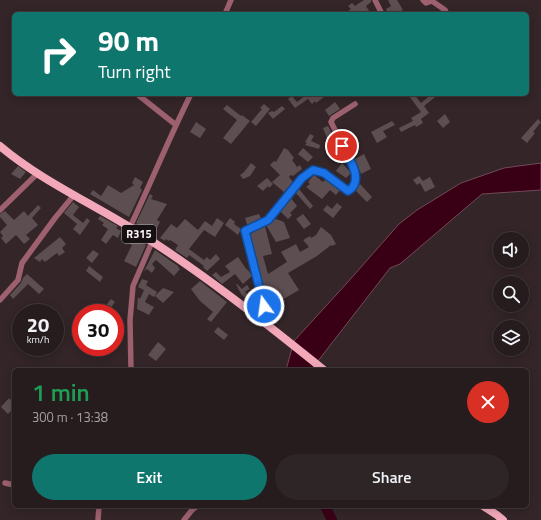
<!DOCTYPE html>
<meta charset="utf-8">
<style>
body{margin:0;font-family:"Titillium Web",sans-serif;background:#2e2527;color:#f1f3f6;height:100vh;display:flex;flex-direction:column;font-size:15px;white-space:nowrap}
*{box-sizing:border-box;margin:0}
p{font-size:13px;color:#a4a1a4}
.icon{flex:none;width:22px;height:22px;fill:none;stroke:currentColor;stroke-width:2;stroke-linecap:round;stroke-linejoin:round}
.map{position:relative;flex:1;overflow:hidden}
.drawer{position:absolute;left:12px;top:368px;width:517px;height:140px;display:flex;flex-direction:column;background:#261c1e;border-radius:6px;box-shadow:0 2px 10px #0003,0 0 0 1px #423a3c}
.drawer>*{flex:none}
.guide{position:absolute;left:12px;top:12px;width:517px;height:84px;border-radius:6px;box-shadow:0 2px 10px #0003,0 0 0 1px #423a3c;background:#0f766e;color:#fff;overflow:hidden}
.tools{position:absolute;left:493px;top:232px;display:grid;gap:8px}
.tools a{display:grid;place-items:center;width:36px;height:36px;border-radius:50%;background:#261c1e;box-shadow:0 2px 10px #0003,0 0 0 1px #423a3c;font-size:20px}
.speed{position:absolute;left:12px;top:304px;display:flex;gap:8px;font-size:20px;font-weight:700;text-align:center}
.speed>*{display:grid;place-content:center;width:52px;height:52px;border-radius:50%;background:#261c1e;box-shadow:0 2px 10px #0003,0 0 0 1px #423a3c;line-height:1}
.speed small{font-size:10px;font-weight:400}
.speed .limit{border:6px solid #d22;background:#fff;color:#111}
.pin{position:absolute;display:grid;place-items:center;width:34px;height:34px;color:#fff;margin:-17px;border:2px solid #fff;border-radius:50%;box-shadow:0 1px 4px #0007}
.me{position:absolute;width:44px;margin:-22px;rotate:346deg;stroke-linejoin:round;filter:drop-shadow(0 0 3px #0008)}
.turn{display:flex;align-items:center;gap:14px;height:84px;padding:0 20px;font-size:18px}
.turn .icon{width:52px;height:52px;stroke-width:2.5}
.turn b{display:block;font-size:28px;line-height:34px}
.round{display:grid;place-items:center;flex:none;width:42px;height:42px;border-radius:21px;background:#2e2527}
.overview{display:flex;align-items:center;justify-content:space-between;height:68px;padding:0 20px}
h1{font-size:24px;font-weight:600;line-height:30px;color:#1e9e55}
.action{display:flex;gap:8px;margin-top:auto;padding:8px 20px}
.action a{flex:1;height:46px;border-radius:24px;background:#0f766e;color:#fff;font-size:16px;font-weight:600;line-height:46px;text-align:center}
.action a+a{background:#2e2527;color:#f1f3f6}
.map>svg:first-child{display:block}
.water{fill:#390015;stroke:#744958}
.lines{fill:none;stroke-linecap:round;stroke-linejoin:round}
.river{stroke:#390015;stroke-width:10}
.building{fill:#5d4e51}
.minor{stroke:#9d606f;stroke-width:5.5}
.primary{stroke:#f3a8ba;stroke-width:8}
.route-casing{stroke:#114b97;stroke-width:10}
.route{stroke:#1a73e8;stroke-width:7}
.labels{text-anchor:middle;stroke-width:3;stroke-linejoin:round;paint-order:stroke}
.shield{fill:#161012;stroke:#b7aeb0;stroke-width:1}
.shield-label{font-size:11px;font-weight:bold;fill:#fcf2f4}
</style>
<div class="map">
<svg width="541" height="520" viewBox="0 0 541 520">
<rect width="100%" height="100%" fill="#332528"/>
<!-- water -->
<path class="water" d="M 541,163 L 541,190 L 482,194 L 400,264 L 390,268 L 311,370 L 286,370 L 294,341 L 347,283 L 399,224 L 417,210 L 461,183 L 504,168 Z"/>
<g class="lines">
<!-- river -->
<path class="river" d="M 325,506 L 332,520"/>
</g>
<!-- building -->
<path class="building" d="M 364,0 L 371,0 L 371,2 L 366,6 L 371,14 L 344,14 L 351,9 L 348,6 L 352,3 L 355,6 Z
M 388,0 L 397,0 L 403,10 L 395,14 L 388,14 L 386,9 L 391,6 Z
M 305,94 L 328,94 L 316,103 L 315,101 L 312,104 L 308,99 L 295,108 L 288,99 L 292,96 L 297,102 L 306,95 Z
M 412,94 L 414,94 L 421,103 L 432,94 L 439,94 L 424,106 L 429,113 L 421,119 L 423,123 L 416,127 L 415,125 L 401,132 L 399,128 L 413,121 L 411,118 L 421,112 L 409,96 Z
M 335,102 L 340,109 L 329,116 L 325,110 Z
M 264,104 L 270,109 L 256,126 L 251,122 L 262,109 L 260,108 Z
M 227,105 L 241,116 L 242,115 L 250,121 L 231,144 L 223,138 L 237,120 L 223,109 Z
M 282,106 L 285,109 L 273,119 L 268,113 L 272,111 L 274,112 Z
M 445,114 L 450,122 L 443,128 L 437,121 Z
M 538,119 L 541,122 L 533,132 L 535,133 L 527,143 L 521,138 Z
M 392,121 L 395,125 L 383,131 L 387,137 L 377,143 L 371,132 Z
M 196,122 L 206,129 L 200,138 L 190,132 Z
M 328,126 L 336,141 L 331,143 L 329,143 L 323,128 Z
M 310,134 L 314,136 L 311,141 L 320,145 L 319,149 L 305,145 L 307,143 L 305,142 Z
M 284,148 L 288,150 L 294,158 L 292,160 L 297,167 L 300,165 L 302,169 L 293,176 L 291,175 L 289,177 L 293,182 L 284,192 L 272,182 L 280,175 L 270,165 L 274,161 L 276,162 Z
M 303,148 L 313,157 L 308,162 L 298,154 Z
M 364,154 L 371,169 L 361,174 L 355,159 Z
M 251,163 L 256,167 L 250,176 L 243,179 L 240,175 L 244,172 Z
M 342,163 L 351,173 L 346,178 L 336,171 Z
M 18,166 L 26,172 L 20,179 L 11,174 Z
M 314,175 L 323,182 L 325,180 L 340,190 L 336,195 L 330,190 L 322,199 L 306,187 L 310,184 L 308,182 Z
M 419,176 L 423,181 L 430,177 L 435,187 L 425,192 L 420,183 L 417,185 L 413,180 Z
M 135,177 L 143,182 L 140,188 L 142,190 L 129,217 L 90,194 L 93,190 L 101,196 L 108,185 L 121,193 L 134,185 L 132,183 Z
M 267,178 L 273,184 L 269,188 L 268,186 L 263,191 L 257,186 Z
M 360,184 L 372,197 L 367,202 L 356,191 Z
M 299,189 L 313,206 L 310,209 L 295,192 Z
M 150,194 L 153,196 L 151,199 L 167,204 L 157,220 L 160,222 L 157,228 L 154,227 L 151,232 L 136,223 Z
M 291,198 L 297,206 L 290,213 L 292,215 L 288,219 L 280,211 Z
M 73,202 L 79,207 L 73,215 L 83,223 L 87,218 L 90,221 L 80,235 L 73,229 L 77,224 L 64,213 Z
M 337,203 L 342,207 L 333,218 L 323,210 L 327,205 L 332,209 Z
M 38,205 L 41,208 L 32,218 L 38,225 L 26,235 L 30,239 L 24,244 L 16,235 L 6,244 L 1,238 L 3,236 L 0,232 L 7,225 L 0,217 L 0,214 L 5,211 L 14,220 L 24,211 L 28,216 Z
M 259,214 L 261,218 L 247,225 L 245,218 Z
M 303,214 L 311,224 L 304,229 L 296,219 Z
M 100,216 L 118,226 L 116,228 L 121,231 L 118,238 L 113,235 L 106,244 L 101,240 L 108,229 L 102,225 L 104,223 L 98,219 Z
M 217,218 L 224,223 L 215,237 L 204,230 L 189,249 L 204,260 L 207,257 L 210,260 L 216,254 L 220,259 L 207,271 L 203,267 L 204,266 L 189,255 L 187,258 L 175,250 L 178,245 L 170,240 L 169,241 L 166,239 L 165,241 L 160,238 L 171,224 L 177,228 L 185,219 L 198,230 L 205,221 L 212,226 Z
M 230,218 L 235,222 L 234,224 L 241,229 L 238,235 L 225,225 Z
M 276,219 L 284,222 L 290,238 L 276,242 L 266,225 Z
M 265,226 L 272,254 L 263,256 L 268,274 L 287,262 L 281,252 L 296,244 L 300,252 L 309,247 L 303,240 L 310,236 L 311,238 L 316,235 L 321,227 L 331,235 L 336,244 L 332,246 L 331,245 L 317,256 L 288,273 L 299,290 L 275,304 L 263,284 L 250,234 L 263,227 L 263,228 Z
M 129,233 L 134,237 L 133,238 L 146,245 L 136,267 L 124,261 L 132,245 L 125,241 Z
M 60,237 L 66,244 L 62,248 L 65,252 L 59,256 L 57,253 L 45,262 L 42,259 L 40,262 L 34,258 Z
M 93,250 L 99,254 L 92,263 L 86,258 Z
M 155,250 L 178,266 L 178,267 L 180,269 L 174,276 L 156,260 L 152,264 L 155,268 L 152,273 L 147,269 L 144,271 Z
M 238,257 L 247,270 L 247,269 L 251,274 L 252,276 L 243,284 L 235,274 L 222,284 L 212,275 L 216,272 L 221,277 L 230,272 L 225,266 Z
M 89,266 L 103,277 L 100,282 L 86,271 Z
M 27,274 L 44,289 L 39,294 L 28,284 L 13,299 L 10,295 L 21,283 L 23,278 Z
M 142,279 L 148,281 L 146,285 L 157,292 L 154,297 L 149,294 L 145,302 L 154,307 L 149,315 L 137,309 L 138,297 L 140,299 L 144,290 L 138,287 Z
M 200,281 L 227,302 L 211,322 L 207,319 L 213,312 L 200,301 L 191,289 Z
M 236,284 L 237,284 L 242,289 L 247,285 L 250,289 L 245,292 L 252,298 L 248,301 L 241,294 Z
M 163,288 L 174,292 L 163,303 L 155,296 Z
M 111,299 L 115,302 L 107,313 L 100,313 Z
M 218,327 L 228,335 L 224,340 L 214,332 Z
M 158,342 L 166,349 L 156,361 L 148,355 Z
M 14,395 L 14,408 L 8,414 L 1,407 L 9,398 L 10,400 Z"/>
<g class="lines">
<!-- minor -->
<path class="minor" d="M 375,0 L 382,14
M 423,0 L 426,3 L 432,1 L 445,10 L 447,14
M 225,14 L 231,0
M 137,94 L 176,125
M 0,210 L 38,173
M 130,227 C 151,183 169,138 191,94
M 0,300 L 18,280 L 22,263 L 55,218 L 74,195
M 257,317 L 263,312 L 264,306 L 245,231 L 267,220 L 302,178 L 313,170 L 323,173 L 348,191 L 352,189 L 355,183 L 356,175 L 353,166 L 331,122 L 333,118 L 355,104
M 131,370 L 130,320 L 133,286 L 152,242
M 5,483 L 14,485
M 98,520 L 99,506
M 184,520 L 192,510 L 197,506"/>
<!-- primary -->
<path class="primary" d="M 0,146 C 39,179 87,201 131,228 C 199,270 262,320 324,370
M 483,506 L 497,515 L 503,520"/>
</g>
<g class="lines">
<!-- route casing -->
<g class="route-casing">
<path id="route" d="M 264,306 L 245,231 L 268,220 L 302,178 L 313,170 L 324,173 L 348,191 C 365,181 349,158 342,146"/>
</g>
<!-- route -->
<use href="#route" class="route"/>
</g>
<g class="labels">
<!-- shield labels -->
<rect class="shield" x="122" y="225" width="34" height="18" rx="3"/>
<g class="shield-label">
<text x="139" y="238">R315</text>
</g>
</g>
</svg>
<div class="tools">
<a><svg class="icon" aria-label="sound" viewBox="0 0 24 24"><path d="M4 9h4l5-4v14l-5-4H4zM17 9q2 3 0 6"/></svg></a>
<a><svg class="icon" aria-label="search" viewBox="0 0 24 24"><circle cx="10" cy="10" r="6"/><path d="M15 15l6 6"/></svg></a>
<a><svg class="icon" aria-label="layers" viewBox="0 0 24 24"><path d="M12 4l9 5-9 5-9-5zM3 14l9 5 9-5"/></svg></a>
</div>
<div class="speed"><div>20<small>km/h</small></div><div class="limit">30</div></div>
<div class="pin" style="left:342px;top:146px;background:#d93025"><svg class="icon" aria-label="arrive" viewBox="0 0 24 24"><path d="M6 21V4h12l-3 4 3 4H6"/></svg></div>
<svg class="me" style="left:264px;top:306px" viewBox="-20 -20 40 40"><circle r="17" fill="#1a73e8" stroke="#fff" stroke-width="3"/><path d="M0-11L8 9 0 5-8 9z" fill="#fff"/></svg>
<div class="guide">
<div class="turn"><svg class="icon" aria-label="right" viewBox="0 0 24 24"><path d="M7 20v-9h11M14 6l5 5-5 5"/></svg><div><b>90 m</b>Turn right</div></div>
</div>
<section class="drawer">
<div class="overview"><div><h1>1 min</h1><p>300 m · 13:38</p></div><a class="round" style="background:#d93025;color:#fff"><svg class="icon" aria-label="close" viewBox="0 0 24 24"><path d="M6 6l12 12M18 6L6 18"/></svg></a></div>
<div class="action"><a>Exit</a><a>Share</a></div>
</section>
</div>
